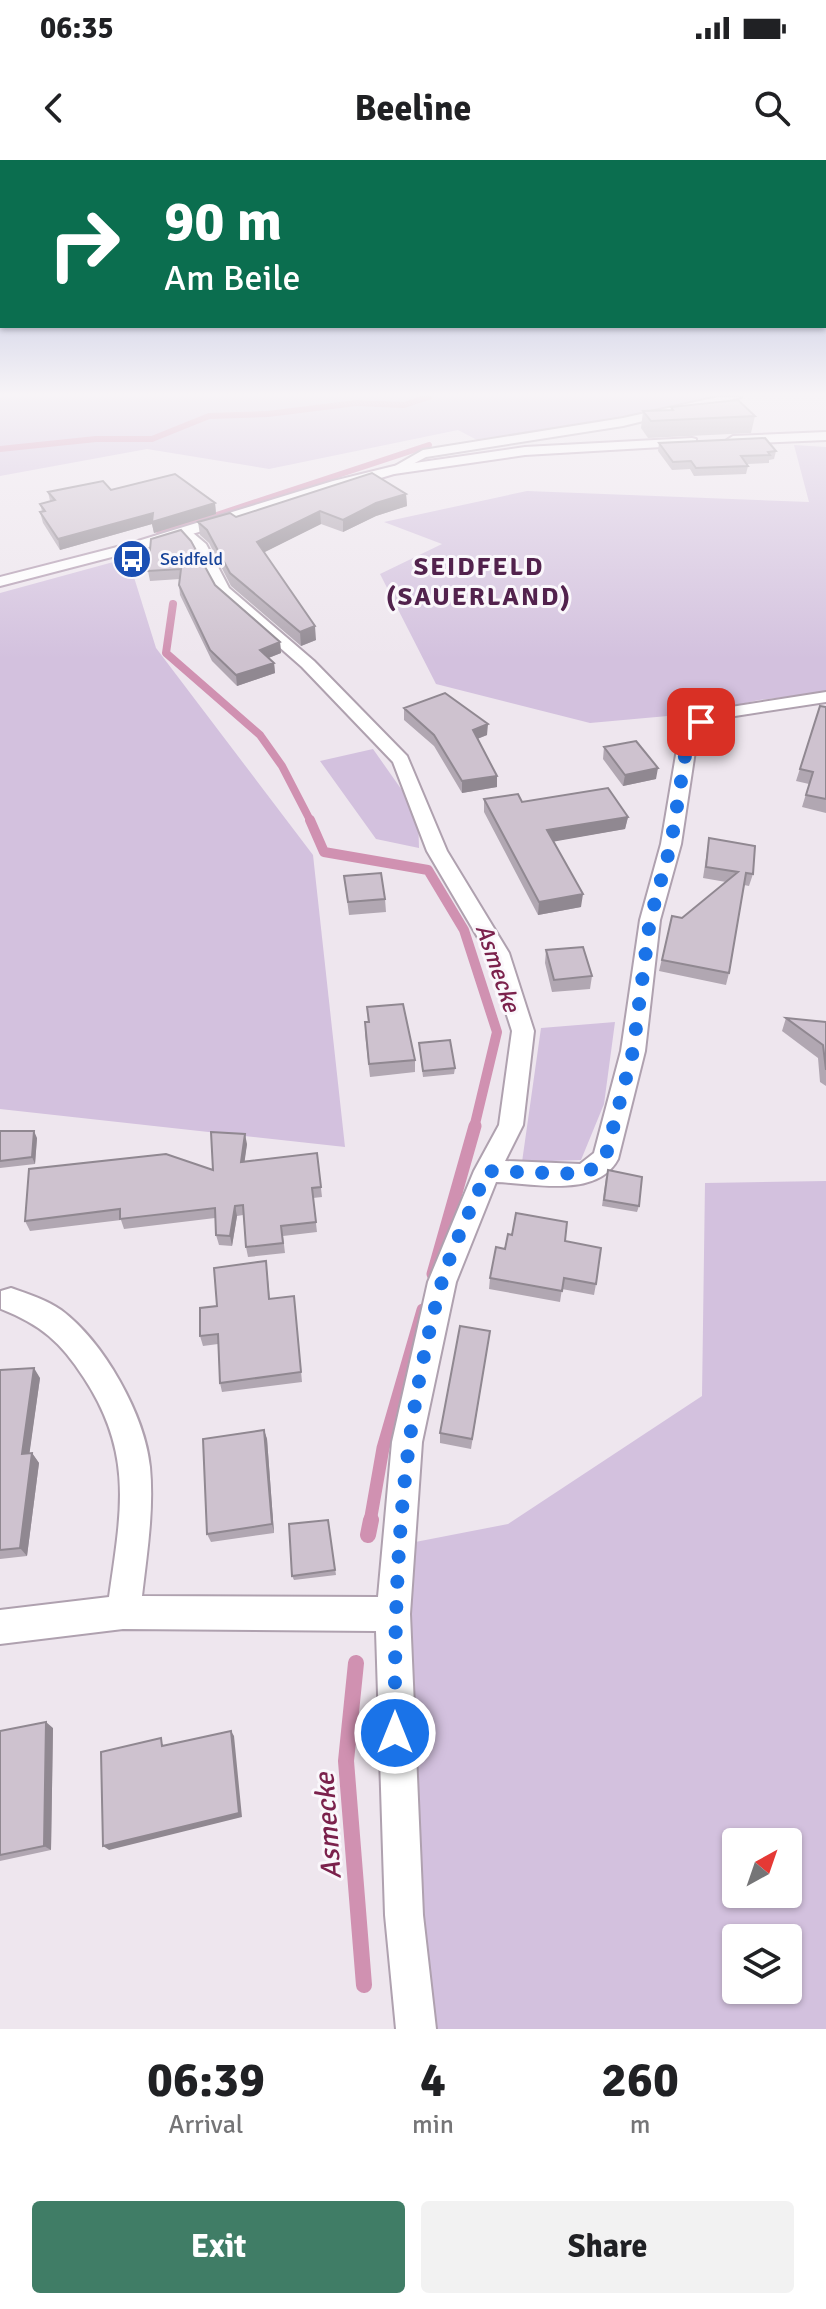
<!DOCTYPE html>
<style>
body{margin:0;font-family:Signika,sans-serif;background:#f2f2f2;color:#202124;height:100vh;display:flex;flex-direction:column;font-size:30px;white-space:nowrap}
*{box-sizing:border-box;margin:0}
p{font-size:26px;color:#757577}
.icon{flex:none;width:44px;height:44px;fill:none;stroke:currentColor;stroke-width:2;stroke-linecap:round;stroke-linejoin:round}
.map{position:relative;height:1869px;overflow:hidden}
.details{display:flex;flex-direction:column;background:#fff;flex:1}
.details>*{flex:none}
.top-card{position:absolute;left:0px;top:0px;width:826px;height:168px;box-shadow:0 2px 6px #0004;background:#0b6e4f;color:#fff;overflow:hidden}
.needle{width:52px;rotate:40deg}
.fabs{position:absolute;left:722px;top:1668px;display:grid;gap:16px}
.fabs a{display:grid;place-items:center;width:80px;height:80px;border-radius:8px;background:#fff;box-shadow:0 2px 6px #0004;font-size:40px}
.pin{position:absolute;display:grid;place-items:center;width:68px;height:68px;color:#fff;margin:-34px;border-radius:16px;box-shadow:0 4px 12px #0006}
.me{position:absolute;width:88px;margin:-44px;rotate:0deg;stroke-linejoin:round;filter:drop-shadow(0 0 6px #0008)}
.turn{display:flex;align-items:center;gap:28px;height:168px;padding:0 32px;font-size:36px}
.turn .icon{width:104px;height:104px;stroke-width:2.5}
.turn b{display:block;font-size:56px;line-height:68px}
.eta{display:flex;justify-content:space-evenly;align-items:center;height:136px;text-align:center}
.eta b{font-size:48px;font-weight:700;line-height:56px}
.cta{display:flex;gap:16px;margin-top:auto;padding:16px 32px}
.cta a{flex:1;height:92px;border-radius:8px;background:#407d66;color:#fff;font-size:32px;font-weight:700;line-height:92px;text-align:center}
.cta a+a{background:#f2f2f2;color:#202124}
.status{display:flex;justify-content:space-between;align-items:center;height:56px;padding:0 40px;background:#fff;direction:ltr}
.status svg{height:22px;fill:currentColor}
header{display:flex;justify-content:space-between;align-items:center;height:104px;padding:0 32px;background:#fff;font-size:36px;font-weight:700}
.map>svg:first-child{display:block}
.green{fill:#d3c1de;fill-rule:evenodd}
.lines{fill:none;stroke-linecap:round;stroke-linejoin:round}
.stream-far4{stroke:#d091b1;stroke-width:6}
.stream-far3{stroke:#d091b1;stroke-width:8}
.stream-far2{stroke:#d091b1;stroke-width:10}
.stream-far1{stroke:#d091b1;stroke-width:13}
.stream{stroke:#d091b1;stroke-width:16}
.street-casing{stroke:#afa1af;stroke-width:4}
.secondary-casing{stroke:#b29cb1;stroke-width:4}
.street{fill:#fff;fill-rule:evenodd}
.secondary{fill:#fff;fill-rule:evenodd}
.wall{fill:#b1a7b2}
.shaded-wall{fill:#908891}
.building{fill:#cec2cf;stroke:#908891;stroke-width:2}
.route{stroke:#1a73e8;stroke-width:14;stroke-dasharray:0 25.2}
.labels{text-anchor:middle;stroke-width:6;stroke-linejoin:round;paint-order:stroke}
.far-transit-label{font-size:18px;fill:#164399;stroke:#faf7fb;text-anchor:start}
.water-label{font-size:24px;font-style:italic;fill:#7b214c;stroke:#faf7fb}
.far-district-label{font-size:26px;font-weight:bold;letter-spacing:2px;fill:#52224d;stroke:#faf7fb}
.near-water-label{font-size:28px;font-style:italic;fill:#7b214c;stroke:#faf7fb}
</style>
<div class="status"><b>06:35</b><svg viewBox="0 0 49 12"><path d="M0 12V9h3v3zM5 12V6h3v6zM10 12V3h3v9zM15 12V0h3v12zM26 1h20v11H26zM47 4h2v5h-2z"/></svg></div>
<header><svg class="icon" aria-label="back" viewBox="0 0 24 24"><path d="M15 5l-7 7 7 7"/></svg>Beeline<svg class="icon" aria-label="search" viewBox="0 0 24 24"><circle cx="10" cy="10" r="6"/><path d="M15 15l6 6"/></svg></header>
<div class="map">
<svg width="826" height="1869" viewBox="0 0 826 1869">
<rect width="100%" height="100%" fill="#eee6ee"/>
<!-- green -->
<path class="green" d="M 0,237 L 724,237 L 635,258 L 481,282 L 458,270 L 269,309 L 147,289 L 0,316 Z
M 794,285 L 826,287 L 826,532 L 759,540 L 701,553 L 590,563 L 436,524 L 380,414 L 442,384 L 384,362 L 527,331 L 809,342 Z
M 128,398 L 156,488 L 313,695 L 345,987 L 0,949 L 0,433 Z
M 373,589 L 418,653 L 419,688 L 376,679 L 320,601 Z
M 615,862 L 604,944 L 581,1000 L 522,1002 L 541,868 Z
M 826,1021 L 826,1869 L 437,1869 L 413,1751 L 405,1384 L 508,1364 L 702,1236 L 705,1023 ZM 736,1682 L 788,1682 L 788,1734 L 736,1734 ZM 736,1778 L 788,1778 L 788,1830 L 736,1830 Z"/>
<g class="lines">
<!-- stream-far4 -->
<path class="stream-far4" d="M 0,289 L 96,279 L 152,279 L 209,256 L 268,254 L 356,243 L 404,245 L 429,237
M 159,374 L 429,285"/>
<!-- stream-far3 -->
<path class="stream-far3" d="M 173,444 L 166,493 L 260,575 L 282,606 L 311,662"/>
<!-- stream-far2 -->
<path class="stream-far2" d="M 310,660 L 324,692 L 428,710 L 464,770 L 497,872 L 474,968"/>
<!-- stream-far1 -->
<path class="stream-far1" d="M 433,1114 L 475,966
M 370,1362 L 383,1288 L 423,1150"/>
<!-- stream -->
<path class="stream" d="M 368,1375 L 371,1360
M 356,1503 L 346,1601 L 364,1825"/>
<!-- street casing -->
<g class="street-casing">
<path id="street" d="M 718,237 L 741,237 L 623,266 L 426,297 L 394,314 L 388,310 L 423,290 L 623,258 Z
M 186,367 L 206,384 L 229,428 L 314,501 L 407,596 L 447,691 L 509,793 L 534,871 L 523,965 L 505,1001 L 580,1004 L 594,993 L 621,891 L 640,760 L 661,684 L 679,577 L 695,558 L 712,550 L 826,532 L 826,542 L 722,558 L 707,566 L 697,578 L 681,684 L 660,760 L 645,891 L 618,999 C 597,1039 532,1023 496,1022 L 456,1122 L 422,1282 L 410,1454 L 423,1755 L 436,1869 L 396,1869 L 385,1755 L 376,1471 L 123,1469 L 0,1484 L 0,1450 L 109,1437 C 121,1352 134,1294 84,1218 C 61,1182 41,1165 1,1149 L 1,1131 L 11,1128 C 28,1134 47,1140 61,1150 C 104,1182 145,1255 150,1307 C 154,1350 147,1393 142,1436 L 378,1437 L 392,1282 L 428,1122 L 474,1011 L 499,965 L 512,871 L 487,793 L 427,691 L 393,602 L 302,507 L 218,433 L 195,389 L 179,371 Z"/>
</g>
<!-- secondary casing -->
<g class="secondary-casing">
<path id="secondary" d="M 826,272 L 826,280 L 733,284 L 727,280 L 733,276 Z
M 692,278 L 696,279 L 696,285 L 525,295 L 394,314 L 135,391 L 0,426 L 0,417 L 125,385 L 333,321 L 394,306 L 525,287 Z"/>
</g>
<!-- street -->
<use href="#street" class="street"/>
<!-- secondary -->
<use href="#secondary" class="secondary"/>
</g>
<!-- wall -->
<path class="wall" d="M 671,247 L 755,256 L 751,273 L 648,278 L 641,268 L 643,251 L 671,250 Z
M 659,283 L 776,291 L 774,299 L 769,300 L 769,303 L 747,304 L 748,306 L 746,314 L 694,316 L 690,309 L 672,310 L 658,291 Z
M 111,330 L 215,343 L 216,354 L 154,373 L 152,364 L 60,390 L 43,363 L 40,352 L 42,351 L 40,344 L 50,341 L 48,332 Z
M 406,334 L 407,346 L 376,356 L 343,372 L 321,364 L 264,392 L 316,480 L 301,486 L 231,426 L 209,383 L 200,375 L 198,362 Z
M 151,379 L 215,425 L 280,482 L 281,493 L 268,498 L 274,503 L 275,513 L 237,526 L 212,501 L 180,435 L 179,425 L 180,419 L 150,421 L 148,411 Z
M 820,546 L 826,547 L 826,653 L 802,647 L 809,624 L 796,621 Z
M 404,548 L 487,575 L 477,579 L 497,627 L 462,633 L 434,586 L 404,560 Z
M 604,587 L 656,619 L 623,626 L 603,599 Z
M 484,639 L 522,642 L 628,657 L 625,669 L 553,681 L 581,747 L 538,755 L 484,652 Z
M 709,678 L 753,714 L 749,726 L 744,725 L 729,813 L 726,825 L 659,811 L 672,756 L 682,758 L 726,722 L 703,718 Z
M 344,716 L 385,739 L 386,752 L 349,755 Z
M 546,790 L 592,816 L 590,829 L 552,832 L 545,803 Z
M 367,847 L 415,900 L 415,912 L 370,917 L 365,874 L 365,862 L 368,862 Z
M 786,858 L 826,862 L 826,926 L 820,922 L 818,898 L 782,871 Z
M 419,883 L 455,908 L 454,914 L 423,917 Z
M 0,971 L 37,978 L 35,1004 L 0,1008 Z
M 247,984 L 244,1002 L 317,993 L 322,1037 L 313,1038 L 317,1072 L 283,1076 L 285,1093 L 248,1097 L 246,1087 L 243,1055 L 237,1056 L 232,1086 L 219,1085 L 216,1075 L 215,1058 L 124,1069 L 121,1060 L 30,1071 L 25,1061 L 213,1010 Z
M 606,1017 L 639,1046 L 637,1052 L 602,1046 Z
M 565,1081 L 596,1124 L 594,1135 L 562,1129 L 560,1142 L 489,1129 L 490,1118 L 505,1089 Z
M 266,1101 L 270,1139 L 295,1146 L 302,1222 L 222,1232 L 220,1223 L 218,1184 L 203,1186 L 200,1176 L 217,1146 Z
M 490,1171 L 471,1289 L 440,1283 L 440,1273 Z
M 0,1210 L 40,1218 L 29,1294 L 32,1293 L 39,1303 L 27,1396 L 0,1399 Z
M 264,1270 L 267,1279 L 274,1373 L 211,1382 L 207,1374 Z
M 328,1360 L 336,1415 L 294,1420 L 292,1416 Z
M 53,1568 L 51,1690 L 0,1701 L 0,1571 Z"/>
<!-- shaded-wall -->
<path class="shaded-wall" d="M 406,334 L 407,346 L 376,356 L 343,372 L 343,360 L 376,343 Z
M 215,343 L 216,354 L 154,373 L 152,364 L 60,390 L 58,379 L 153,353 Z
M 320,351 L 321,364 L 259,395 L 257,382 Z
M 315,466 L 316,480 L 301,486 L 300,472 Z
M 280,482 L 281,493 L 261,501 L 260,490 Z
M 274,503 L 275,513 L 237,526 L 236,515 Z
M 488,564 L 487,575 L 472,581 L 473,570 Z
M 658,608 L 656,619 L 623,626 L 625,615 Z
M 497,616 L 497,627 L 462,633 L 462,621 Z
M 628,657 L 625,669 L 546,683 L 547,670 Z
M 583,734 L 581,747 L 538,755 L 539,742 Z
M 34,971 L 37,978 L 35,1004 L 32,997 Z
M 245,974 L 247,984 L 243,1013 L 241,1002 Z
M 235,1046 L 237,1056 L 232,1086 L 230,1076 Z
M 34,1208 L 40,1218 L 28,1304 L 22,1294 Z
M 264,1270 L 267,1279 L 274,1373 L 272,1364 Z
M 32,1293 L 39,1303 L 27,1396 L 20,1388 Z
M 46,1562 L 53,1568 L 51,1690 L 44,1686 Z
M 231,1571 L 234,1576 L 242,1657 L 109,1690 L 103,1686 Z"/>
<!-- building -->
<path class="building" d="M 738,240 L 755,256 L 651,261 L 643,251 L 673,250 L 671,247 Z
M 765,278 L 776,291 L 768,292 L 770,295 L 741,296 L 748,306 L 696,308 L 691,301 L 673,302 L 659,283 Z
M 372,313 L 406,334 L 376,343 L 343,360 L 320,351 L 257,382 L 315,466 L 300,472 L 230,413 L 207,370 L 198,362 L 230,353 L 236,357 Z
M 175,314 L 215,343 L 152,362 L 153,353 L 58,379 L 40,352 L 45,351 L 40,344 L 55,340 L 48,332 L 103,321 L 111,330 Z
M 181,370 L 191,381 L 215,425 L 280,482 L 260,490 L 274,503 L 236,515 L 210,490 L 179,425 L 181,409 L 148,411 L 151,379 Z
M 445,533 L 488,564 L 473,570 L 497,616 L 462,621 L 434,575 L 404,548 Z
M 820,546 L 826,547 L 826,639 L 806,635 L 813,612 L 800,609 Z
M 636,581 L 658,608 L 625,615 L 604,587 Z
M 608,628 L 628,657 L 547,670 L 583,734 L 539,742 L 484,639 L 518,634 L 522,642 Z
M 709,678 L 755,686 L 753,714 L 746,713 L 729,813 L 662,800 L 672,756 L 682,758 L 738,712 L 706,707 Z
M 381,713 L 385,739 L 348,742 L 344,716 Z
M 583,787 L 592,816 L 554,820 L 546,790 Z
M 403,844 L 415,900 L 369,904 L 365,862 L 369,862 L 367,847 Z
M 786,858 L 826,862 L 826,910 L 823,885 Z
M 450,880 L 455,908 L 423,911 L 419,883 Z
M 0,971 L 34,971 L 32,997 L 0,1001 Z
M 211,972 L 245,974 L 241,1002 L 317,993 L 321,1027 L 312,1028 L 316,1062 L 281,1066 L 283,1083 L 246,1087 L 243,1045 L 235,1046 L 230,1076 L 216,1075 L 215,1048 L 120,1059 L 120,1049 L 25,1061 L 29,1009 L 166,994 L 213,1010 Z
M 608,1010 L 642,1017 L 639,1046 L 604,1040 Z
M 516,1053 L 567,1062 L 565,1081 L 601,1088 L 596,1124 L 564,1118 L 562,1131 L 490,1118 L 496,1087 L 505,1089 L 508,1074 L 512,1075 Z
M 266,1101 L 269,1139 L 294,1136 L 301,1212 L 220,1223 L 218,1174 L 200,1176 L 200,1148 L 217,1146 L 214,1108 Z
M 460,1166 L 490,1171 L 472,1279 L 440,1273 Z
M 34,1208 L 22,1294 L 32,1293 L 20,1388 L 0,1390 L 0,1210 Z
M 264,1270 L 272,1364 L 207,1374 L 203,1279 Z
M 328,1360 L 335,1410 L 292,1416 L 289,1364 Z
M 46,1562 L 44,1686 L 0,1695 L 0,1571 Z
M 231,1571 L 239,1653 L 103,1686 L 101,1592 L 161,1578 L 162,1586 Z"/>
<!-- sky -->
<linearGradient id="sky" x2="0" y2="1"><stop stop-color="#9ea6d2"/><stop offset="0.47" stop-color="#f7f4f7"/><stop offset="1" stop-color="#f7f4f7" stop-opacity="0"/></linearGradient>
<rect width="826" height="499" fill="url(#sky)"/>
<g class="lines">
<!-- route -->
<path class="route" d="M 395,1573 C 394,1418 400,1274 441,1125 C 452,1086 472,1048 487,1011 L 585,1014 L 605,999 L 633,891 L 650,760 L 671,684 L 688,577 L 701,562"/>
</g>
<!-- icons -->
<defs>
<g id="bus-disc" transform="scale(2)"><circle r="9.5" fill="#1a4fb4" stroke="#faf7fb"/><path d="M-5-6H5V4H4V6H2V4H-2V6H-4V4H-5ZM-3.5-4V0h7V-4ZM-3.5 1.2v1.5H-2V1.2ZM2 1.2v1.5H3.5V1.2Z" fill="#fff"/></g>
</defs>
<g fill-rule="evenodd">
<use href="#bus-disc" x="132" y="399"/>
</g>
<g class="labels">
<!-- far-transit labels -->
<g class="far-transit-label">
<text x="160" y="405">Seidfeld</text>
</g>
<!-- water labels -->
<g class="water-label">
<text transform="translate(498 808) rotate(71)" y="8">Asmecke</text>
</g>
<!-- far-district labels -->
<g class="far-district-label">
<text x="479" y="415">SEIDFELD<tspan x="479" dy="30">(SAUERLAND)</tspan></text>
</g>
<!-- near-water labels -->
<g class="near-water-label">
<text transform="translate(327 1666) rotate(-94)" y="10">Asmecke</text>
</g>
</g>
</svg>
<div class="fabs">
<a><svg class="needle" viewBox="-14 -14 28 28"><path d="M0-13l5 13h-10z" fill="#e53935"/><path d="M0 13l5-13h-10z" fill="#757577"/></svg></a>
<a><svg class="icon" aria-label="layers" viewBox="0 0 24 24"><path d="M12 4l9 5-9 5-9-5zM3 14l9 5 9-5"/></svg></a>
</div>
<div class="pin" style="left:701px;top:562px;background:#d93025"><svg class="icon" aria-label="arrive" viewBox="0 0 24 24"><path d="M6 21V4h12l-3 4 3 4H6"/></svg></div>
<svg class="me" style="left:395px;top:1573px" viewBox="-20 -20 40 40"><circle r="17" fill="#1a73e8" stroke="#fff" stroke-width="3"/><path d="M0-11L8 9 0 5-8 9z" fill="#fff"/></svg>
<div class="top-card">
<div class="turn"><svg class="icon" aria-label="right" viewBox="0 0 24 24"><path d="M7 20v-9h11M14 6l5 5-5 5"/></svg><div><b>90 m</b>Am Beile</div></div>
</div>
</div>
<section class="details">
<div class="eta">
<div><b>06:39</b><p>Arrival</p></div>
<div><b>4</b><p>min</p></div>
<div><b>260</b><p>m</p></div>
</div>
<div class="cta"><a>Exit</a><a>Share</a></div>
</section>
